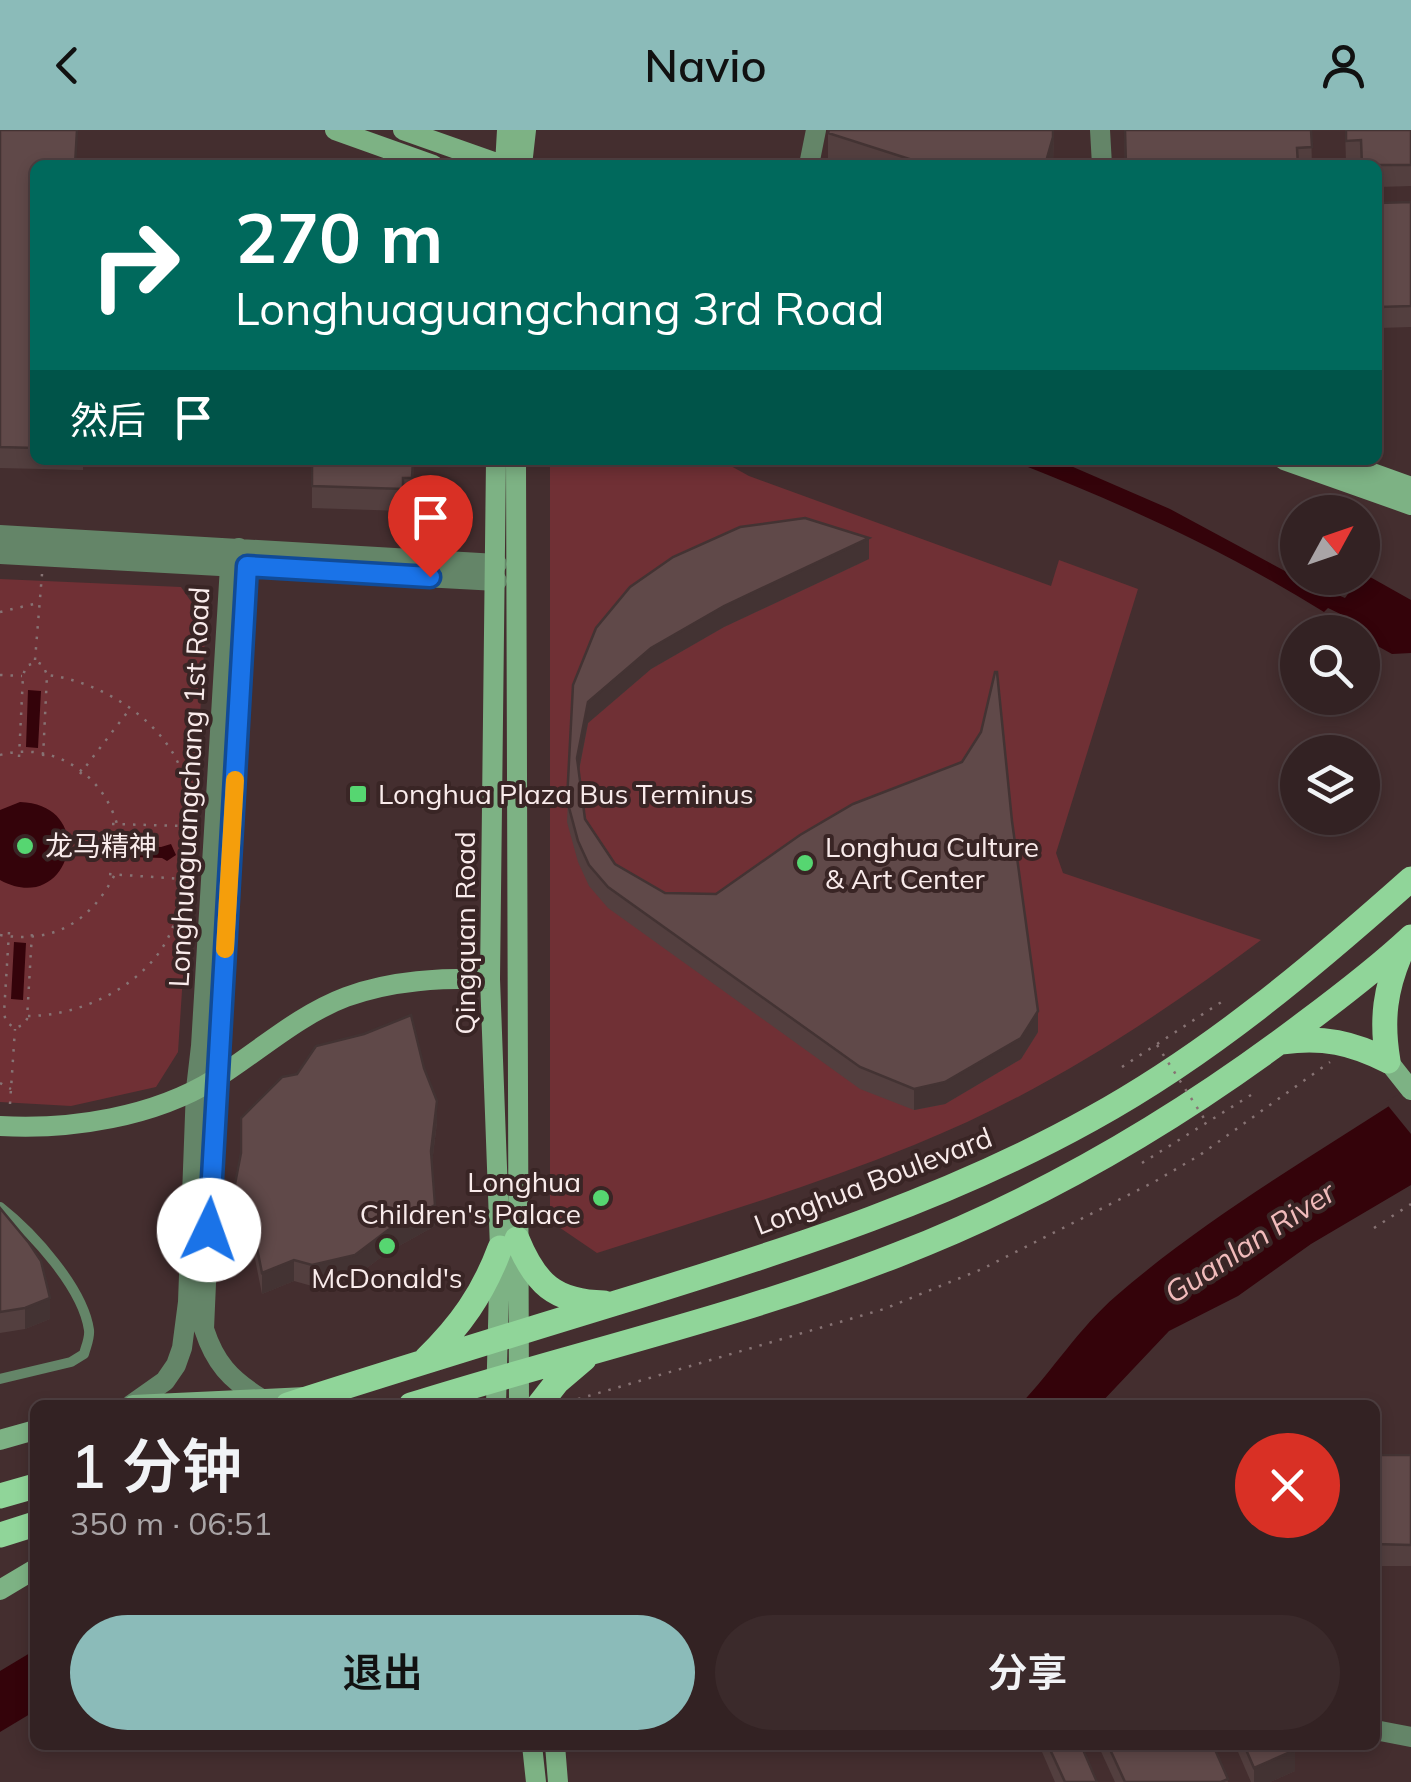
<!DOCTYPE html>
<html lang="zh">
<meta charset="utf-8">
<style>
body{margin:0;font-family:Mulish,"Noto Sans SC",sans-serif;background:#3b2a2b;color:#f1f3f6;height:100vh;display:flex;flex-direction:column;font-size:38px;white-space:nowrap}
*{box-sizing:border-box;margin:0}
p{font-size:32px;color:#a9a4a6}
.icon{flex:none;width:55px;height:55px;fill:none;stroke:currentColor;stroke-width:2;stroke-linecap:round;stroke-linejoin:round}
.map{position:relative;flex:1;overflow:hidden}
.details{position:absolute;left:30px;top:1270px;width:1350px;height:350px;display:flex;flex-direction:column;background:#332223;border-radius:15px;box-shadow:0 5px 15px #0003,0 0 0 2px #4e3f41}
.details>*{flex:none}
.hud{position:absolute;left:30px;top:30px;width:1352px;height:305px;border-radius:15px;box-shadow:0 5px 15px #0003,0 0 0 2px #4e3f41;background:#00695c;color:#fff;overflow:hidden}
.needle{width:65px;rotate:50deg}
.tools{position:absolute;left:1280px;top:365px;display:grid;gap:20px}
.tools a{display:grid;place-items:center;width:100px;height:100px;border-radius:50%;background:#332223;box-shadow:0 5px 15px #0003,0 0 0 2px #4e3f41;font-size:50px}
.pin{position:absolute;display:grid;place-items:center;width:85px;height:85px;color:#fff;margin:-102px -42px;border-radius:50% 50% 50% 0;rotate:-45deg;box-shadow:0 0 10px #0007}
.pin .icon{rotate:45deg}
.me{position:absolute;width:110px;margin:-55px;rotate:3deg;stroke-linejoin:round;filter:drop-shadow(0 0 8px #0008)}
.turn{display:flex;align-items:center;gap:35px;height:210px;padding:0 40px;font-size:45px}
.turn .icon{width:130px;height:130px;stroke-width:2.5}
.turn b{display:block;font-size:70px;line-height:85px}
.then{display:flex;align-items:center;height:95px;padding:0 40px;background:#0003;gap:20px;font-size:38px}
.round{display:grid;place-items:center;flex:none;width:105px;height:105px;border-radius:52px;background:#3b2a2b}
.head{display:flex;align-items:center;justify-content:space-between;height:170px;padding:0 40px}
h1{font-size:60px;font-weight:600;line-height:75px}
.primary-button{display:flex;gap:20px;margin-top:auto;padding:20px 40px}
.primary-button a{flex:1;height:115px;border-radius:60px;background:#8bbbb9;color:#111;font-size:40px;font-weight:600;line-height:115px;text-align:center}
.primary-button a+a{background:#3b2a2b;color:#f1f3f6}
header{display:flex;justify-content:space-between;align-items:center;height:130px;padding:0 40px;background:#8bbbb9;color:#111;font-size:45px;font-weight:600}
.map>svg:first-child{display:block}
.green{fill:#703035}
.water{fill:#34030a}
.pier{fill:#442e2f}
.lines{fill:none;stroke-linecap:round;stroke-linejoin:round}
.path{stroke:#877374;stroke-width:2.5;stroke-dasharray:2.5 8;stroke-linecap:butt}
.lane{stroke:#648568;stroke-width:10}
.street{stroke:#648568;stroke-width:20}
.secondary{stroke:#7db284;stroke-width:20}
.primary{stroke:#90d599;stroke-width:25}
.path-bridge{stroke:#877374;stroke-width:2.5;stroke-dasharray:2.5 8;stroke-linecap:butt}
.wall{fill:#533f3f}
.shaded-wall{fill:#433333}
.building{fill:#604949;stroke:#433333;stroke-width:2.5}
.route-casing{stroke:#114b97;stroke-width:25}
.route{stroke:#1a73e8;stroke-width:18}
.slow{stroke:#f59e0b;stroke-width:18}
.poi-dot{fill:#56d671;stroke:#392525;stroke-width:4}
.labels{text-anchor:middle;stroke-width:8;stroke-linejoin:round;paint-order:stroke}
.street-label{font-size:28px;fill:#f9ebeb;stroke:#392525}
.poi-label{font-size:28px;fill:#f9ebeb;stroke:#392525;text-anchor:start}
.water-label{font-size:30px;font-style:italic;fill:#f1bbbb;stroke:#392525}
</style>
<header><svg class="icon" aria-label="back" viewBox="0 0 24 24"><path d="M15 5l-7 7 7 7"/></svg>Navio<svg class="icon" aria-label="person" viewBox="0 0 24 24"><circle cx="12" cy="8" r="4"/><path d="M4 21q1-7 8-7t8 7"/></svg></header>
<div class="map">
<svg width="1411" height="1652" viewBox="0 0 1411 1652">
<rect width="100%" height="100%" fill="#442e2f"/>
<!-- green -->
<path class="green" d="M 550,330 L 720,330 L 749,346 L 1051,456 L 1059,430 L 1138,459 L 1056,723 L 1063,743 L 1261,810 C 1154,890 1039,965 914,1015 C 811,1057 703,1089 597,1123 L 550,1091 Z
M 0,449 L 181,457 L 206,493 L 178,922 L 156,957 L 71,976 L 0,972 Z"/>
<!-- water -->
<path class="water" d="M 1010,330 L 1057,330 L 1170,379 L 1298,448 L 1345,468 L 1363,443 L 1411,470 L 1411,523 L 1392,524 L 1363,508 L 1359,493 L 1328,478 L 1324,482 C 1224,420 1119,372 1010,330 Z
M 28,560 L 41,561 L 38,618 L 26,617 Z
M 20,672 C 101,675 69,788 0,750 L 0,680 Z
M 102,713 L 161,717 L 171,714 L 176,725 L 167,731 L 162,728 L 102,726 Z
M 14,812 L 26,813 L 23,870 L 11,869 Z
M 1411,962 L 1411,1055 L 1311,1114 L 1238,1166 L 1169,1201 L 1099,1275 L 1020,1275 C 1053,1240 1079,1198 1116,1166 C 1206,1088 1311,1027 1411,962 Z
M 35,1520 L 35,1581 L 0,1602 L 0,1541 Z"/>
<!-- pier -->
<path class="pier" d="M 1411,957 L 1411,1004 L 1385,972 Z"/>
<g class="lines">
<!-- path -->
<path class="path" d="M 0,482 L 38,473
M 35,530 L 42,444
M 0,545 L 22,546
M 0,625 C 53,611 102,643 117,694
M 19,627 L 23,546 L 26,536 L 37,532 L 43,535 L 47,545 L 43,628
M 80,644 L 129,580
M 112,694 L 185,696
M 109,744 L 182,749
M 9,802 L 4,883 L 6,892 L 15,898 L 23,895 L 27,889 L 32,803
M 0,805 C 53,814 91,792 115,744
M 28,886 C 83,886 151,853 172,799 C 183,773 183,743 185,716 C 187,694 190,668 183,646 C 167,592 101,551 47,545
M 1122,937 L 1226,869
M 0,953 L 11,959
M 10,974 L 15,899
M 1142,1033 L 1251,965
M 1374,1098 L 1411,1074
M 568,1272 L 884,1179 L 982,1139 L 1154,1052 L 1200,1025 L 1330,932"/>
<!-- lane -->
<path class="lane" d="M 0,1077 C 33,1103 83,1158 89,1200 C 90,1208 86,1216 84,1224 L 71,1232 L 0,1249"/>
<!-- street -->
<path class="street" d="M 1100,0 L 1102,35
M 809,35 L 816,0
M 0,405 L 497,434
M 239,418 L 247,436 L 215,948 L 204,1199 C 215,1233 230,1249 260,1268
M 0,424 L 497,451
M 131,1275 L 165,1251 L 176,1235 L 182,1218 L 188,1172 L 196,959 L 201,916 L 230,436 L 239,418
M 1375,1600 L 1411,1607"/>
<!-- secondary -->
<path class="secondary" d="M 335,0 L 433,35
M 403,0 L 502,35
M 505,35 L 507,0
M 522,35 L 526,0
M 516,330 L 519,1275
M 1284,330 L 1411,375
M 1336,330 L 1411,357
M 1388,931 L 1411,960
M 0,996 C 71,1000 154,987 215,949 C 258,922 298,885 346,867 C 392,850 442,848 490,849
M 133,1275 L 306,1267
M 496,1275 L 500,1118 L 490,849 L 496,330
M 0,1310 L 35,1300
M 0,1460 L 35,1439
M 532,1615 L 536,1652
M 555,1615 L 558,1652"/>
<!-- primary -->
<path class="primary" d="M 1283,912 C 1322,906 1353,913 1388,931
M 1388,931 C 1381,890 1385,858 1402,820
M 517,1109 C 535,1153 554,1172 604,1173
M 426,1229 C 460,1196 483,1164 500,1118
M 288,1275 C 406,1237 524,1201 642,1165 C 797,1117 949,1068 1091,989 C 1209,924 1311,838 1411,749
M 411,1275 C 573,1224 739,1187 897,1125 C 1042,1069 1181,987 1305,893 C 1341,866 1378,838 1411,807
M 539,1275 L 557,1252 L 584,1229
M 0,1366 L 35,1356
M 0,1405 L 35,1394"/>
<!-- path-bridge -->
<path class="path-bridge" d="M 1157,915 L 1207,993"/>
</g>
<!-- wall -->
<path class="wall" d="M 0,0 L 35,35 L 35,330 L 83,330 L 83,340 L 0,338 Z
M 1054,0 L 1053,35 L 828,35 L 828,3 Z
M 1124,0 L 1311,0 L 1312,35 L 1125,35 Z
M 1345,0 L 1411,0 L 1411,56 L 1378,57 L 1378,35 L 1361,35 L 1361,31 L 1346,32 Z
M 1411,72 L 1411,197 L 1379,198 L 1378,73 Z
M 312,330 L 414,330 L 412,370 L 403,369 L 403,381 L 312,378 Z
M 869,429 L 724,497 L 651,539 L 588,593 L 579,641 L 585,689 L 615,734 L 665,763 L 716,764 L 1012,691 L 1038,902 L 1021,929 L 945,974 L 914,980 L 860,959 L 608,778 L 589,756 L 578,732 L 567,692 L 573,555 Z
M 297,944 L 437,992 L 432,1033 L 435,1096 L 388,1122 L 355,1147 L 312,1156 L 294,1151 L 262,1164 L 255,1129 L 235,1075 L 235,1054 Z
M 0,1078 L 50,1189 L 25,1199 L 0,1203 Z
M 1375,1325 L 1411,1325 L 1411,1436 L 1375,1436 Z
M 1039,1615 L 1081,1615 L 1097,1652 L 1055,1652 Z
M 1098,1615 L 1213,1615 L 1228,1652 L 1115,1652 Z
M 1235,1615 L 1293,1615 L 1295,1641 L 1270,1652 L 1251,1652 Z"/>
<!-- shaded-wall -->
<path class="shaded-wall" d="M 1054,0 L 1053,35 L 1045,35 Z
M 869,408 L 869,429 L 724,497 L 651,539 L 588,593 L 577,650 L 577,628 L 588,572 L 651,518 L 724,476 Z
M 1038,881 L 1038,902 L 1021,929 L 945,974 L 914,980 L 914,959 Z
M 437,971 L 437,992 L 431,1042 L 431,1021 Z
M 435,1075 L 435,1096 L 388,1122 L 355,1147 L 312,1156 L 312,1135 L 388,1100 Z
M 294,1130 L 294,1151 L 262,1164 L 262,1143 Z
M 50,1168 L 50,1189 L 25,1199 L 25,1178 Z
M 1295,1620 L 1295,1641 L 1270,1652 L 1254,1652 L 1254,1638 Z"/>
<!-- building -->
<path class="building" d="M 0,0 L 77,0 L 75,35 L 35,35 L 35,318 L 0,317 Z
M 829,0 L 1053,0 L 1053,7 L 1045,35 L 928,35 L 828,3 Z
M 1125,0 L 1311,0 L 1312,17 L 1297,18 L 1298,35 L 1126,35 Z
M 1346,0 L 1411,0 L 1411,35 L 1362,35 L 1361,10 L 1346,11 Z
M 1411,72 L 1411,176 L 1379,177 L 1378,73 Z
M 312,330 L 413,330 L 412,348 L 403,348 L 403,359 L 312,356 Z
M 805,388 L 869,408 L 724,476 L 651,518 L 588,572 L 577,628 L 585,689 L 615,734 L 665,763 L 716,764 L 800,705 L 853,674 L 962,632 L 981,602 L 995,542 L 997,542 L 1012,691 L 1038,881 L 1021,908 L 945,952 L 914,959 L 860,937 L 608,757 L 589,735 L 578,711 L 567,670 L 573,555 L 596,498 L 630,457 L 673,427 L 740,397 Z
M 411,885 L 424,938 L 437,971 L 431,1021 L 435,1075 L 388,1100 L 355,1125 L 312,1135 L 294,1130 L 262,1143 L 255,1108 L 235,1054 L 241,1023 L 241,988 L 282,947 L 297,944 L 316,916 L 364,904 Z
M 0,1078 L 29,1113 L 41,1131 L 50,1168 L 25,1178 L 0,1182 Z
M 1375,1325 L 1411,1325 L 1411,1415 L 1375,1414 Z
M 1048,1615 L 1081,1615 L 1097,1652 L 1065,1652 Z
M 1108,1615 L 1213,1615 L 1228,1649 L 1221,1652 L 1125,1652 Z
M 1244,1615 L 1293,1615 L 1295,1620 L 1254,1638 Z"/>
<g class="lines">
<!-- route casing -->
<g class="route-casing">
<path id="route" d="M 209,1100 L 247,436 L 430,447"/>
</g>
<!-- route -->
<use href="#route" class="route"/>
<!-- slow -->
<path class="slow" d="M 225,819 L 235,650"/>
</g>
<!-- markers -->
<g class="poi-dot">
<rect x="348" y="654" width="20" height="20" rx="5"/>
<circle cx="25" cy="716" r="10"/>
<circle cx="805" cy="733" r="10"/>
<circle cx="601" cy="1068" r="10"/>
<circle cx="387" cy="1116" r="10"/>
</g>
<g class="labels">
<!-- street labels -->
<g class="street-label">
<text transform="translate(189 657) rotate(-87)" y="10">Longhuaguangchang 1st Road</text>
<text transform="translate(465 803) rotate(-90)" y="10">Qingquan Road</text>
<text transform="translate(873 1051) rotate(-21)" y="10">Longhua Boulevard</text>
</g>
<!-- poi labels -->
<g class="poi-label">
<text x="378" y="674">Longhua Plaza Bus Terminus</text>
<text x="45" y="726">龙马精神</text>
<text x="825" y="727">Longhua Culture<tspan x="825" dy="32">&amp; Art Center</tspan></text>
<text x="581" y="1062" text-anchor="end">Longhua<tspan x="581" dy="32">Children's Palace</tspan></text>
<text x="387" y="1158" text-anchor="middle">McDonald's</text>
</g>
<!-- water labels -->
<g class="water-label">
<text transform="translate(1250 1113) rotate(-33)" y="10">Guanlan River</text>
</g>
</g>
</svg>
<div class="tools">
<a><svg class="needle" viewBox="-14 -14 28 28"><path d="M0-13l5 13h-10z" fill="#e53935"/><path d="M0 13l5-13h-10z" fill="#a9a4a6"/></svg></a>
<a><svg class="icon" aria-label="search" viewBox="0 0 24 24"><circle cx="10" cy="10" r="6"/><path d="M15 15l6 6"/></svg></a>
<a><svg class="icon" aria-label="layers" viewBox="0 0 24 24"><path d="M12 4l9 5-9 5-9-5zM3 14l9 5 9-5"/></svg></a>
</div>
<div class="pin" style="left:430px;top:447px;background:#d93025"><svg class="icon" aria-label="arrive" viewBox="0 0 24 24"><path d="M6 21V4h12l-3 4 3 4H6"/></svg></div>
<svg class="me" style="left:209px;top:1100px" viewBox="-20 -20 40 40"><circle r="19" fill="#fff"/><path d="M0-13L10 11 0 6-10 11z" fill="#1a73e8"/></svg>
<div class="hud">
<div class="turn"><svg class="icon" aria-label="right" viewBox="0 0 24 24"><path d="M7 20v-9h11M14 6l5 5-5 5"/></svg><div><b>270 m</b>Longhuaguangchang 3rd Road</div></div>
<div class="then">然后<svg class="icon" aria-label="arrive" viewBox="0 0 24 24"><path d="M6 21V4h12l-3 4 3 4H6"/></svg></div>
</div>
<section class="details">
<div class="head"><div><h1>1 分钟</h1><p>350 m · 06:51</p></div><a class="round" style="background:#d93025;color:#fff"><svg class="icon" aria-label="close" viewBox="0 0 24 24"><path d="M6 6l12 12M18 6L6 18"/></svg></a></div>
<div class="primary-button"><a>退出</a><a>分享</a></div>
</section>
</div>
